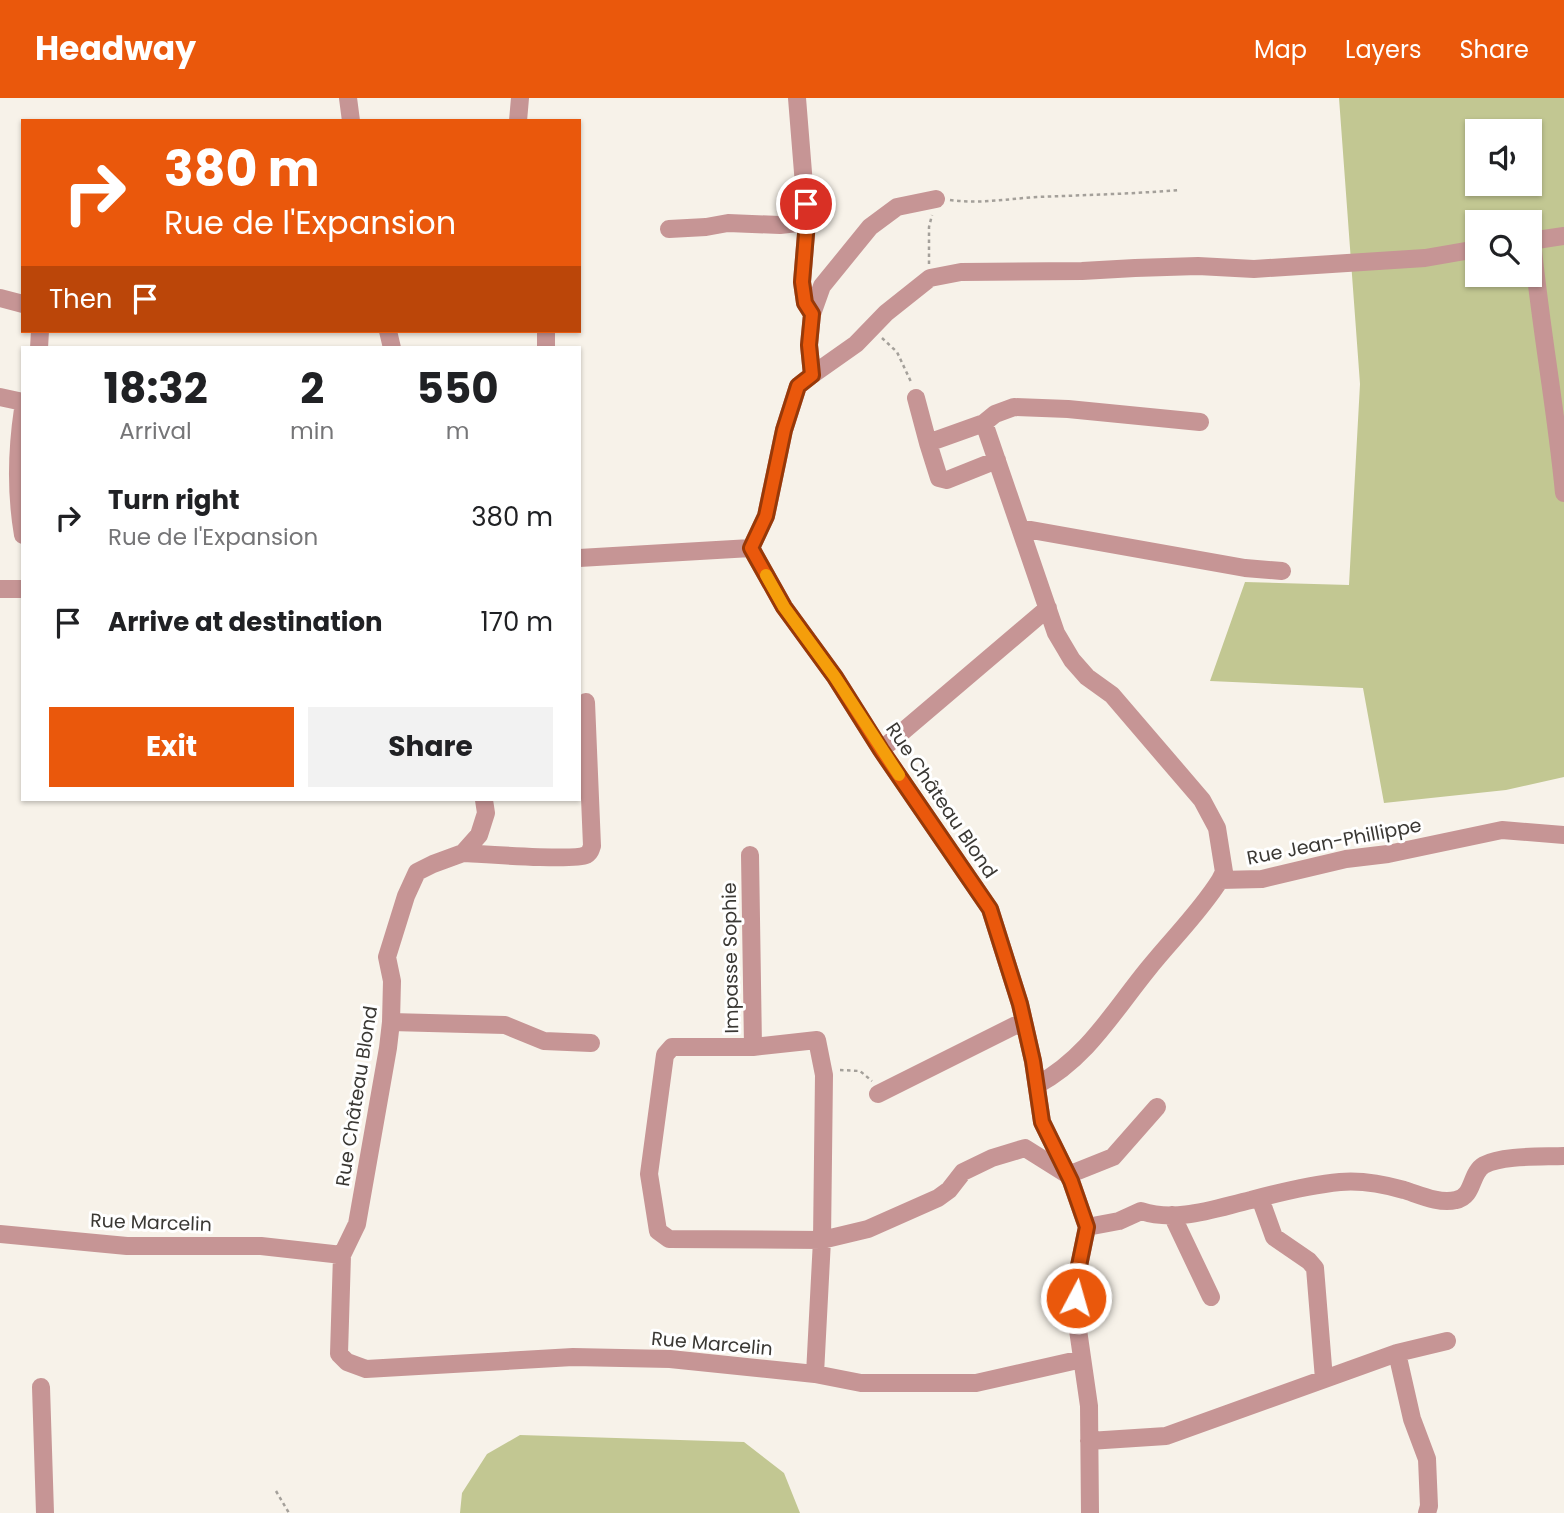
<!DOCTYPE html>
<meta charset="utf-8">
<style>
body{margin:0;font-family:Poppins,sans-serif;background:#f2f2f2;color:#202124;height:100vh;display:flex;flex-direction:column;font-size:26px;white-space:nowrap}
*{box-sizing:border-box;margin:0}
p{font-size:23px;color:#757577}
.icon{flex:none;width:38px;height:38px;fill:none;stroke:currentColor;stroke-width:2;stroke-linecap:round;stroke-linejoin:round}
.map{position:relative;flex:1;overflow:hidden}
.side{position:absolute;left:21px;top:248px;width:560px;height:455px;display:flex;flex-direction:column;background:#fff;border-radius:0px;box-shadow:0 2px 5px #0004}
.side>*{flex:none}
.top-card{position:absolute;left:21px;top:21px;width:560px;height:214px;border-radius:0px;box-shadow:0 2px 5px #0004;background:#ea580c;color:#fff;overflow:hidden}
.tools{position:absolute;left:1465px;top:21px;display:grid;gap:14px}
.tools a{display:grid;place-items:center;width:77px;height:77px;border-radius:0px;background:#fff;box-shadow:0 2px 5px #0004;font-size:35px}
.pin{position:absolute;display:grid;place-items:center;width:60px;height:60px;color:#fff;margin:-30px;border:4px solid #fff;border-radius:50%;box-shadow:0 2px 7px #0007}
.me{position:absolute;width:77px;margin:-38px;rotate:6deg;stroke-linejoin:round;filter:drop-shadow(0 0 5px #0008)}
.turn{display:flex;align-items:center;gap:24px;height:147px;padding:0 28px;font-size:32px}
.turn .icon{width:91px;height:91px;stroke-width:2.5}
.turn b{display:block;font-size:49px;line-height:60px}
.then{display:flex;align-items:center;height:66px;padding:0 28px;background:#0003;gap:14px;font-size:26px}
.eta{display:flex;justify-content:space-evenly;align-items:center;height:119px;text-align:center}
.eta b{font-size:42px;font-weight:700;line-height:49px}
.button{display:flex;gap:14px;margin-top:auto;padding:14px 28px}
.button a{flex:1;height:80px;border-radius:0px;background:#ea580c;color:#fff;font-size:28px;font-weight:700;line-height:80px;text-align:center}
.button a+a{background:#f2f2f2;color:#202124}
ul{padding:0;list-style:none}
li{display:flex;align-items:center;gap:21px;height:105px;padding:0 28px}
li div{flex:1}
li b{display:block;font-size:26px}
li em{font-style:normal}
header{display:flex;align-items:center;gap:42px;box-sizing:border-box;height:98px;padding:0 35px;background:#ea580c;color:#fff}
header strong{font-size:33px}
nav{display:flex;gap:38px;margin-inline-start:auto;font-size:24px}
.map>svg:first-child{display:block}
.green{fill:#c2c792;fill-rule:evenodd}
.lines{fill:none;stroke-linecap:round;stroke-linejoin:round}
.path{stroke:#a4a09a;stroke-width:2.5;stroke-dasharray:3.5 3.5;stroke-linecap:butt}
.minor{stroke:#c69595;stroke-width:18}
.route-casing{stroke:#983908;stroke-width:18}
.route{stroke:#ea580c;stroke-width:12}
.slow{stroke:#f59e0b;stroke-width:12}
.labels{text-anchor:middle;stroke-width:6;stroke-linejoin:round;paint-order:stroke}
.street-label{font-size:19px;fill:#3a3834;stroke:#fff}
</style>
<header>
<strong>Headway</strong>
<nav><a>Map</a><a>Layers</a><a>Share</a></nav>
</header>
<div class="map">
<svg width="1564" height="1415" viewBox="0 0 1564 1415">
<rect width="100%" height="100%" fill="#f7f2e9"/>
<!-- green -->
<path class="green" d="M 1339,0 L 1564,0 L 1564,679 L 1506,692 L 1384,705 L 1363,590 L 1210,583 L 1245,484 L 1349,487 L 1360,286 ZM 1477,33 L 1530,33 L 1530,86 L 1477,86 ZM 1477,124 L 1530,124 L 1530,177 L 1477,177 Z
M 520,1337 L 744,1344 L 784,1375 L 800,1415 L 460,1415 L 462,1395 L 487,1356 Z"/>
<g class="lines">
<!-- path -->
<path class="path" d="M 950,102 C 980,106 1007,101 1037,99 C 1084,97 1131,96 1179,92
M 929,166 L 929,129 L 932,117
M 882,240 L 897,254 L 912,286
M 840,972 L 860,973 L 872,983
M 276,1393 L 289,1415"/>
<!-- minor -->
<path class="minor" d="M 348,0 L 351,23
M 518,23 L 520,0
M 669,131 L 706,129 L 728,125 L 780,127 L 807,124
M 1532,142 C 1540,227 1556,310 1564,395
M 1530,143 L 1564,138
M 0,200 L 23,206
M 812,216 L 822,188 L 870,129 L 897,109 L 936,101
M 388,233 L 392,250
M 546,233 L 546,250
M 39,250 L 40,233
M 812,277 L 856,246 L 886,215 L 930,180 L 961,174 L 1082,173 L 1135,170 L 1198,168 L 1254,171 L 1425,160 L 1477,151
M 0,299 L 23,304
M 916,300 L 928,345 L 984,325 L 1056,535 L 1072,562 L 1087,579 L 1112,597 L 1202,702 L 1217,730 L 1224,774 L 1220,782
M 23,311 C 17,351 16,396 23,437
M 984,325 L 995,316 L 1014,309 L 1068,311 L 1200,324
M 928,345 L 939,380 L 947,382 L 997,362
M 1020,430 L 1245,470 L 1282,473
M 751,450 L 784,509 L 835,579 L 881,652 L 990,811 L 1020,906 L 1033,963 L 1042,1024 L 1071,1083 L 1087,1129 L 1076,1183 L 1076,1218 L 1089,1308 L 1090,1415
M 751,450 L 766,418 L 784,332 L 798,288 L 812,277 L 809,247 L 812,216 L 805,205 L 802,184 L 807,124 L 797,0
M 579,460 L 751,450
M 0,491 L 23,491
M 881,652 L 1048,510
M 484,702 L 486,715 L 479,737 L 463,755 L 433,766 L 417,774 L 406,798 L 387,859 L 392,883 L 391,924 L 388,950 L 357,1126 L 342,1157 L 339,1256 L 347,1264 L 366,1271 L 573,1259 L 670,1261 L 815,1276 L 861,1285 L 976,1285 L 1082,1261
M 463,755 C 483,756 574,763 586,757 C 591,754 590,753 592,748 L 586,604
M 750,757 L 753,949 L 817,942 L 824,977 L 822,1142 L 815,1276
M 391,924 L 505,927 L 544,943 L 591,945
M 753,949 L 672,949 L 665,957 L 649,1076 L 658,1133 L 669,1141 L 822,1142 L 868,1131 L 938,1100 L 949,1092 L 963,1074 L 992,1060 L 1025,1050 L 1068,1077 L 1113,1059 L 1157,1009
M 1037,987 C 1087,960 1113,914 1148,871 C 1172,841 1200,814 1220,782 L 1262,781 L 1346,761 L 1388,756 L 1502,732 L 1564,737
M 878,996 L 1024,923
M 1260,1100 L 1274,1139 L 1309,1163 L 1315,1170 L 1324,1281
M 1172,1117 L 1211,1199
M 1087,1129 L 1119,1123 L 1141,1113 C 1177,1125 1216,1110 1251,1102 C 1281,1094 1310,1087 1340,1084 C 1362,1082 1383,1086 1404,1092 C 1420,1097 1439,1106 1456,1102 C 1474,1099 1470,1075 1484,1067 C 1502,1057 1543,1059 1564,1058
M 0,1136 L 127,1148 L 261,1148 L 342,1157
M 1397,1255 L 1412,1321 L 1427,1361 L 1429,1408 L 1427,1415
M 41,1289 L 45,1415
M 1089,1343 L 1166,1338 L 1397,1255 L 1447,1243"/>
</g>
<g class="lines">
<!-- route casing -->
<g class="route-casing">
<path id="route" d="M 806,106 L 807,124 L 802,184 L 805,205 L 812,216 L 809,247 L 812,277 L 798,288 L 784,332 L 766,418 L 751,450 L 784,509 L 835,579 L 881,652 L 990,811 L 1020,906 L 1033,963 L 1042,1024 L 1071,1083 L 1087,1129 L 1076,1182 L 1076,1200"/>
</g>
<!-- route -->
<use href="#route" class="route"/>
<!-- slow -->
<path class="slow" d="M 766,477 L 784,509 L 835,579 L 899,677"/>
</g>
<g class="labels">
<!-- street labels -->
<g class="street-label">
<text transform="translate(942 702) rotate(56)" y="7">Rue Château Blond</text>
<text transform="translate(1334 743) rotate(-11)" y="7">Rue Jean-Phillippe</text>
<text transform="translate(730 860) rotate(-91)" y="7">Impasse Sophie</text>
<text transform="translate(356 998) rotate(-81)" y="7">Rue Château Blond</text>
<text transform="translate(151 1124) rotate(2)" y="7">Rue Marcelin</text>
<text transform="translate(712 1245) rotate(5)" y="7">Rue Marcelin</text>
</g>
</g>
</svg>
<div class="tools">
<a><svg class="icon" aria-label="sound" viewBox="0 0 24 24"><path d="M4 9h4l5-4v14l-5-4H4zM17 9q2 3 0 6"/></svg></a>
<a><svg class="icon" aria-label="search" viewBox="0 0 24 24"><circle cx="10" cy="10" r="6"/><path d="M15 15l6 6"/></svg></a>
</div>
<div class="pin" style="left:806px;top:106px;background:#d93025"><svg class="icon" aria-label="arrive" viewBox="0 0 24 24"><path d="M6 21V4h12l-3 4 3 4H6"/></svg></div>
<svg class="me" style="left:1076px;top:1200px" viewBox="-20 -20 40 40"><circle r="17" fill="#ea580c" stroke="#fff" stroke-width="3"/><path d="M0-11L8 9 0 5-8 9z" fill="#fff"/></svg>
<div class="top-card">
<div class="turn"><svg class="icon" aria-label="right" viewBox="0 0 24 24"><path d="M7 20v-9h11M14 6l5 5-5 5"/></svg><div><b>380 m</b>Rue de l'Expansion</div></div>
<div class="then">Then<svg class="icon" aria-label="arrive" viewBox="0 0 24 24"><path d="M6 21V4h12l-3 4 3 4H6"/></svg></div>
</div>
<section class="side">
<div class="eta">
<div><b>18:32</b><p>Arrival</p></div>
<div><b>2</b><p>min</p></div>
<div><b>550</b><p>m</p></div>
</div>
<ul>
<li><svg class="icon" aria-label="right" viewBox="0 0 24 24"><path d="M7 20v-9h11M14 6l5 5-5 5"/></svg><div><b>Turn right</b><p>Rue de l'Expansion</p></div><em>380 m</em></li>
<li><svg class="icon" aria-label="arrive" viewBox="0 0 24 24"><path d="M6 21V4h12l-3 4 3 4H6"/></svg><div><b>Arrive at destination</b></div><em>170 m</em></li>
</ul>
<div class="button"><a>Exit</a><a>Share</a></div>
</section>
</div>
